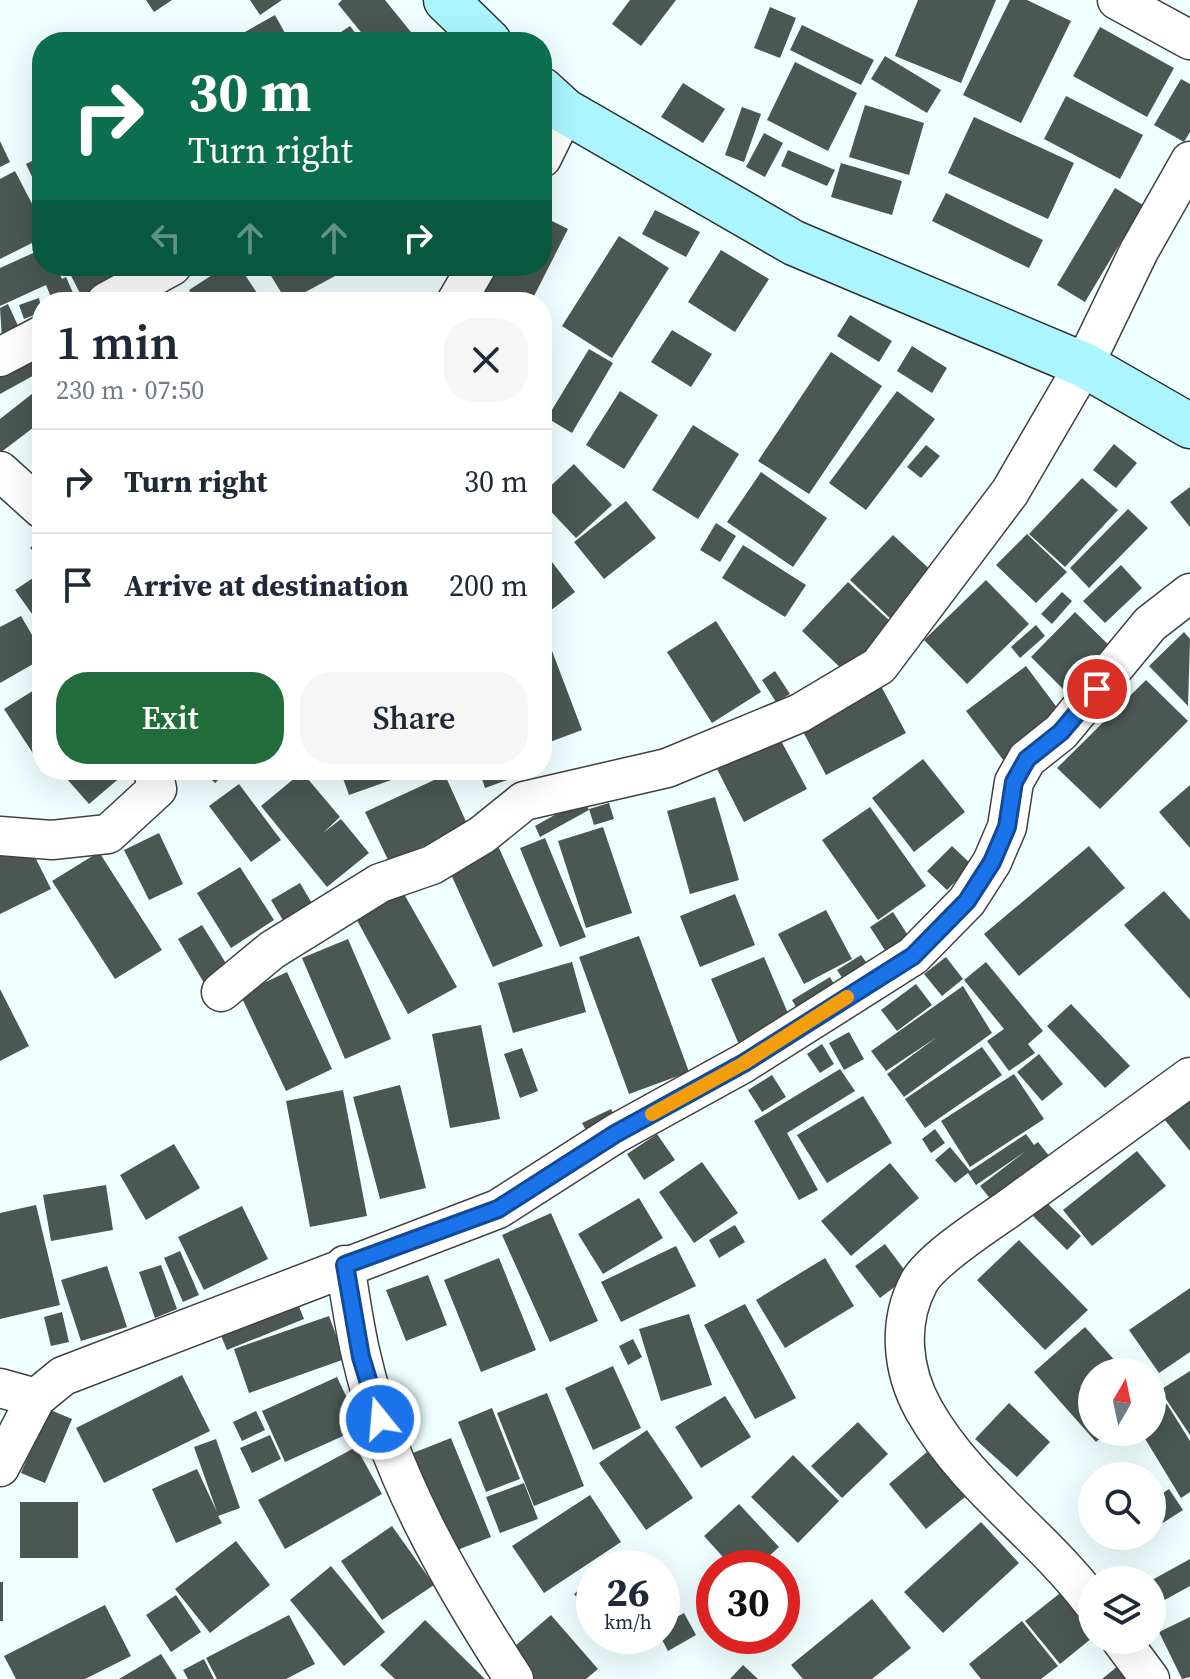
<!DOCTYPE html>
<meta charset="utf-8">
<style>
body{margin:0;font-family:"Source Serif 4",serif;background:#f6f6f7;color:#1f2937;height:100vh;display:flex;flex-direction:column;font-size:30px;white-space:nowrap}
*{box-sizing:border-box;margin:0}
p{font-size:26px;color:#747a83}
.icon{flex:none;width:44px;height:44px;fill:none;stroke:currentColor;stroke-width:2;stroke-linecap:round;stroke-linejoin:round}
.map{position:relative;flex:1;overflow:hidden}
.details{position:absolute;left:32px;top:292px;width:520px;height:488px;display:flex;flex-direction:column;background:#fff;border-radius:32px;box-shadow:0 8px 32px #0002}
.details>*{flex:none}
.guide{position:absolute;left:32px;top:32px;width:520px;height:244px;border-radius:32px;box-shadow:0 8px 32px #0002;background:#0b6e4f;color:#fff;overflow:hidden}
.needle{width:52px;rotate:9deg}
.controls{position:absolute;left:1078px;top:1358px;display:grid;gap:16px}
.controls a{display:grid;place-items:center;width:88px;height:88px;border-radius:50%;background:#fff;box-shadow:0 8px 32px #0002;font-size:40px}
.speed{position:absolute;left:576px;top:1550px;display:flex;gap:16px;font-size:40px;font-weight:700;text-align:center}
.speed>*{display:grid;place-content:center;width:104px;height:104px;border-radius:50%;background:#fff;box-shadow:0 8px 32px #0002;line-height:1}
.speed small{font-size:20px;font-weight:400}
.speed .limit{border:12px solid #d22;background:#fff;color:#111}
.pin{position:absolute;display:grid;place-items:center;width:68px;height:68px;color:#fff;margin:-34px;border:4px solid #fff;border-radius:50%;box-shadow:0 2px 8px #0007}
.me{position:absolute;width:88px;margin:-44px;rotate:343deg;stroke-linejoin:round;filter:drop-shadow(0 0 6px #0008)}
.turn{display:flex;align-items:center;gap:28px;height:168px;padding:0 24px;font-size:36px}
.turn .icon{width:104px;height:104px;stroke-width:2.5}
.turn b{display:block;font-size:56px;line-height:68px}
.lanes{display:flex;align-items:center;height:76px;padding:0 24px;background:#0003;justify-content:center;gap:40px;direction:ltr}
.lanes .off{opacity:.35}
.round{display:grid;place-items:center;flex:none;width:84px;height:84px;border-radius:32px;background:#f6f6f7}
.headline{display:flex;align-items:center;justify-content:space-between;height:136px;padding:0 24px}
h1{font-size:48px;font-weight:600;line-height:60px}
.button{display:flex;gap:16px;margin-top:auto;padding:16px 24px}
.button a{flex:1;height:92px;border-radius:32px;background:#226c3b;color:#fff;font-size:32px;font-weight:600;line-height:92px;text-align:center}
.button a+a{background:#f6f6f7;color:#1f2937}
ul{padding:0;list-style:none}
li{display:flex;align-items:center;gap:24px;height:104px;padding:0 24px;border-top:2px solid #e0e1e3}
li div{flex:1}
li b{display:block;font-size:30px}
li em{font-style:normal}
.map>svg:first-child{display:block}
.building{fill:#4a5752}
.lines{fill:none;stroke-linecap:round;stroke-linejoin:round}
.minor-casing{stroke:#414141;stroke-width:41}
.secondary-casing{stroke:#303030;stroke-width:47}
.minor{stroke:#fff;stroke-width:38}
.secondary{stroke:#abf6fe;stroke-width:44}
.route-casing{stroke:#114b97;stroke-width:20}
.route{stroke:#1a73e8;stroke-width:14}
.slow{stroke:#f59e0b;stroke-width:14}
</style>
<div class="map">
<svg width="1190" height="1679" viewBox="0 0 1190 1679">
<rect width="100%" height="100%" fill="#efffff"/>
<!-- building -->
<path class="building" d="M 146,0 L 172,0 L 154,12 Z
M 250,0 L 282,0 L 260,15 Z
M 342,0 L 385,0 L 419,42 L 369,42 L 338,4 Z
M 630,0 L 676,0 L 641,46 L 612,24 Z
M 918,0 L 996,0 L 961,83 L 895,56 Z
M 1010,0 L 1027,0 L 1071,21 L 1021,123 L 963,95 Z
M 770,7 L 796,18 L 780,58 L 754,48 Z
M 275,15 L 290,42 L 227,42 Z
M 802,25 L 874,60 L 861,85 L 790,50 Z
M 350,26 L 362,42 L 326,42 Z
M 1100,27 L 1174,68 L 1147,117 L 1073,76 Z
M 885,56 L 941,90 L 927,113 L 871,79 Z
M 795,62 L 857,93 L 828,151 L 767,120 Z
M 1181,79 L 1190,84 L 1190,132 L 1184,142 L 1154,125 Z
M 683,83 L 725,109 L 703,143 L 661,117 Z
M 1066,96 L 1143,135 L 1120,179 L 1044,139 Z
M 865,105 L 924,123 L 909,175 L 849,157 Z
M 742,107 L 761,114 L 744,162 L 725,155 Z
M 974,117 L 1074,163 L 1048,219 L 948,173 Z
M 764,133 L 783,143 L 765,177 L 746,167 Z
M 0,141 L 10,162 L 0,167 Z
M 788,150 L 835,170 L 827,186 L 781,166 Z
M 42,156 L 42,198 L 26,164 Z
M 841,163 L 902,181 L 892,215 L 831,197 Z
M 15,171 L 42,223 L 42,238 L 0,259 L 0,179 Z
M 1115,188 L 1143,205 L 1085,302 L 1057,285 Z
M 946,193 L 1043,240 L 1029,268 L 932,221 Z
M 655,210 L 700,232 L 686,257 L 642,234 Z
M 542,216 L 568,229 L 531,302 L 491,302 L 471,292 L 484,266 L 542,266 Z
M 619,236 L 669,268 L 612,358 L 562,326 Z
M 42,249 L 42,266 L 56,266 L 62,279 L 66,277 L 77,302 L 53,302 L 46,285 L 0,306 L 0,268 Z
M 721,250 L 769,279 L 735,332 L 688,302 Z
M 66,266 L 142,266 L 145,272 L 84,301 Z
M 226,266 L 239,266 L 263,302 L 197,302 L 189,290 Z
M 265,266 L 329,266 L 335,276 L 287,302 Z
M 39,298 L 42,312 L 24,319 L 19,305 Z
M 8,304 L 20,330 L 2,339 L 0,308 Z
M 850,315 L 892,341 L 879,362 L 837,336 Z
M 672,330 L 712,354 L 691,387 L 651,362 Z
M 912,346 L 947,368 L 932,393 L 897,371 Z
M 589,349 L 613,363 L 572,433 L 547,418 Z
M 831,352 L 882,386 L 809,494 L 758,461 Z
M 31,355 L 40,372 L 0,394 L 0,372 Z
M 42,386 L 42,421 L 0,453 L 0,419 Z
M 620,391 L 658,415 L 624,469 L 586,445 Z
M 897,391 L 935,419 L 866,510 L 829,483 Z
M 693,425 L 739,454 L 698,519 L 652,490 Z
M 1114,444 L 1137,463 L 1116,488 L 1093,470 Z
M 926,445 L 940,456 L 921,478 L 907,467 Z
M 574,464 L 612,505 L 576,538 L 542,502 L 542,494 Z
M 761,472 L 827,518 L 793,567 L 727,522 Z
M 1082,478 L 1118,510 L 1065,567 L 1029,534 Z
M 1190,487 L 1190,527 L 1170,502 Z
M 626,501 L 656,538 L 604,579 L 574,542 Z
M 1128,509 L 1148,528 L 1089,588 L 1070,568 Z
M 716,523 L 736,536 L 720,562 L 700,550 Z
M 1027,534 L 1067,572 L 1036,603 L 996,565 Z
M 893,535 L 937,576 L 894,622 L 850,580 Z
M 42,536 L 42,560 L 30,548 Z
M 743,545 L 806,585 L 785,617 L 722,578 Z
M 549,558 L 575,592 L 542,617 L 542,563 Z
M 1121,565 L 1142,588 L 1105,623 L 1083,601 Z
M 42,572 L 42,628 L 15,590 Z
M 986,580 L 1029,624 L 967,684 L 924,640 Z
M 848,582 L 892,623 L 846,673 L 802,631 Z
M 1062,592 L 1072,601 L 1052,624 L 1041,614 Z
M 1075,612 L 1115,651 L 1070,696 L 1031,657 Z
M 21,616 L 42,652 L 42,659 L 0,683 L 0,627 Z
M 716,621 L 761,692 L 712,723 L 667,652 Z
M 1036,625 L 1045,636 L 1020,658 L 1011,647 Z
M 1184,632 L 1190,639 L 1188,706 L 1149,666 Z
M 546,635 L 582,730 L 542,745 L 542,637 Z
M 1026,666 L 1064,717 L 1004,761 L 966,711 Z
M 775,671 L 790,694 L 776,702 L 762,680 Z
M 1146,680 L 1188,721 L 1100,809 L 1057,768 Z
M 880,684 L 906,733 L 826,775 L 800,726 Z
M 42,685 L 42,750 L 34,755 L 4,709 Z
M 779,737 L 807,789 L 744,822 L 717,769 Z
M 923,759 L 965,812 L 914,852 L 872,798 Z
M 59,770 L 129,770 L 89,804 Z
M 202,770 L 229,770 L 215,783 Z
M 340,770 L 410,770 L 411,773 L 349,795 Z
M 479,770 L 529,770 L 530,772 L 485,788 Z
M 302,772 L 340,817 L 323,833 L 341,819 L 369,853 L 327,887 L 261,806 Z
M 445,775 L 468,826 L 389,862 L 365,812 Z
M 239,784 L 281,840 L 251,862 L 209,806 Z
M 1190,785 L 1190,848 L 1159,812 Z
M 715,797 L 739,880 L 690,894 L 667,811 Z
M 583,799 L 589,810 L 540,837 L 535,826 Z
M 609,803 L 614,819 L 594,825 L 589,809 Z
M 870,807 L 926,886 L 878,920 L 822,840 Z
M 603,827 L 632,913 L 586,928 L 558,841 Z
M 159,833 L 183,884 L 149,900 L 124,850 Z
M 545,838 L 586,937 L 560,947 L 520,848 Z
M 28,843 L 51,889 L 0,914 L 0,856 Z
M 952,846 L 972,865 L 947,890 L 927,871 Z
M 1089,846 L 1125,888 L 1019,976 L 984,934 Z
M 499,848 L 543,946 L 493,967 L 449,870 Z
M 99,852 L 162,950 L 115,979 L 52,881 Z
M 240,867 L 274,920 L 231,948 L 197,893 Z
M 300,883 L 313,905 L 284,922 L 271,900 Z
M 400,887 L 457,987 L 408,1014 L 353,913 Z
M 1164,891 L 1190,920 L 1190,999 L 1124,925 Z
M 735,894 L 755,945 L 700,967 L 680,916 Z
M 826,910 L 852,959 L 804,984 L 778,934 Z
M 893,912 L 911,940 L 888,955 L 870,927 Z
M 202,925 L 232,973 L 207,988 L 178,939 Z
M 639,936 L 689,1072 L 629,1094 L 579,957 Z
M 348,939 L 391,1039 L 345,1059 L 302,958 Z
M 861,955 L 871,969 L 847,985 L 837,970 Z
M 764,957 L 793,1025 L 740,1047 L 711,979 Z
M 946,957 L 963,979 L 942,996 L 924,974 Z
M 572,962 L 586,1012 L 513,1033 L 498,983 Z
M 986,962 L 1043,1031 L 1028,1044 L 1035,1053 L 1009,1071 L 987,1041 L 1004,1029 L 964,980 Z
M 287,972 L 332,1069 L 286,1091 L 240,994 Z
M 830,977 L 841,997 L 803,1019 L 792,1000 Z
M 916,984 L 932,1005 L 897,1031 L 881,1010 Z
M 963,986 L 992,1033 L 904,1097 L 887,1074 L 937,1037 L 886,1071 L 871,1051 Z
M 0,989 L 29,1046 L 0,1061 Z
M 1071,1004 L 1130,1066 L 1105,1088 L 1047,1026 Z
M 481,1025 L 500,1119 L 450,1128 L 432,1034 Z
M 849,1032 L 864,1059 L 844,1070 L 829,1043 Z
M 822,1044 L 834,1064 L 820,1073 L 807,1054 Z
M 982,1047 L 1002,1075 L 925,1128 L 905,1099 Z
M 522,1048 L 538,1091 L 520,1098 L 504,1054 Z
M 1039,1054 L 1063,1084 L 1042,1101 L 1017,1072 Z
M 840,1069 L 855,1091 L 787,1133 L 818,1190 L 799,1200 L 754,1121 Z
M 1014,1074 L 1044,1119 L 970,1167 L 941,1121 Z
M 772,1075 L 786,1097 L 762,1112 L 748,1090 Z
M 400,1085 L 426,1188 L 380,1199 L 353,1097 Z
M 343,1090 L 367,1216 L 310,1227 L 286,1101 Z
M 863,1096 L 892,1143 L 827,1183 L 797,1135 Z
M 1190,1098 L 1190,1151 L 1164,1119 Z
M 611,1109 L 620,1126 L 592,1141 L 582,1123 Z
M 935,1129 L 945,1143 L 931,1153 L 922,1139 Z
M 657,1134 L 675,1160 L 644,1180 L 627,1154 Z
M 1026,1134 L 1034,1145 L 1038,1142 L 1054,1162 L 996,1206 L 980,1186 L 1026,1151 L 976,1185 L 968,1173 L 955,1183 L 935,1160 L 950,1147 L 970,1171 Z
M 174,1144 L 200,1188 L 146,1220 L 120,1175 Z
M 1137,1151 L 1166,1186 L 1092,1246 L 1063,1210 Z
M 702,1162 L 738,1213 L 694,1243 L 659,1192 Z
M 890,1163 L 919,1198 L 851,1256 L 821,1221 Z
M 106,1185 L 113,1230 L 51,1241 L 43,1195 Z
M 639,1198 L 663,1238 L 603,1274 L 578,1234 Z
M 1047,1203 L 1081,1236 L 1067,1250 L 1033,1216 Z
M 36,1205 L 60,1305 L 0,1319 L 0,1213 Z
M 242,1206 L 268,1259 L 204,1290 L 178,1237 Z
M 551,1213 L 598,1321 L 550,1342 L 502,1235 Z
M 735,1225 L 745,1242 L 719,1258 L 709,1240 Z
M 1019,1240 L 1088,1310 L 1045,1350 L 977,1280 Z
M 885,1244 L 909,1276 L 880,1298 L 855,1266 Z
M 676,1246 L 696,1286 L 621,1322 L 601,1282 Z
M 180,1251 L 199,1295 L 183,1302 L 164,1258 Z
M 499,1258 L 536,1350 L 481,1372 L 444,1280 Z
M 825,1258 L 854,1306 L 785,1348 L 756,1300 Z
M 161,1265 L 177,1309 L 155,1318 L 139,1272 Z
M 107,1266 L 127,1327 L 81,1341 L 61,1280 Z
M 428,1275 L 447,1325 L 406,1341 L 386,1290 Z
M 1190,1288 L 1190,1352 L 1159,1373 L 1129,1330 Z
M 296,1299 L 304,1319 L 227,1350 L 219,1331 Z
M 745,1304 L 796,1398 L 755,1419 L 704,1325 Z
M 62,1312 L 69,1342 L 51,1346 L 44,1317 Z
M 689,1314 L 712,1385 L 661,1401 L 639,1329 Z
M 329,1316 L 345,1359 L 249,1393 L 234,1349 Z
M 1085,1327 L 1125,1372 L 1092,1372 L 1092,1432 L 1107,1432 L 1096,1442 L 1034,1372 Z
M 633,1339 L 642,1357 L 628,1365 L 619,1346 Z
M 613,1366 L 641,1428 L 593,1450 L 565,1388 Z
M 1190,1371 L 1190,1435 L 1160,1390 Z
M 182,1375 L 210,1431 L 104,1483 L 76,1428 Z
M 337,1377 L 361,1428 L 285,1462 L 262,1411 Z
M 547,1393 L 584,1486 L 534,1506 L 497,1413 Z
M 725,1396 L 751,1437 L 701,1468 L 675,1427 Z
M 1009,1403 L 1050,1442 L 1017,1477 L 975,1439 Z
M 1167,1404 L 1190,1441 L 1190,1492 L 1181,1498 L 1141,1432 L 1152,1432 L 1152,1413 Z
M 492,1408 L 520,1479 L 486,1492 L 458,1422 Z
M 48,1409 L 72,1419 L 45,1483 L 21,1473 Z
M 256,1411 L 265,1430 L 242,1441 L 233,1422 Z
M 858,1422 L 888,1454 L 842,1498 L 811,1466 Z
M 647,1430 L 693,1498 L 646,1530 L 599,1463 Z
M 270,1435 L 281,1459 L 252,1473 L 240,1448 Z
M 451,1438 L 491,1537 L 452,1552 L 413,1453 Z
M 216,1439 L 240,1508 L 218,1516 L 222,1523 L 176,1543 L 152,1489 L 197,1469 L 217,1512 L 194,1447 Z
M 356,1447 L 382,1494 L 285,1549 L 258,1500 Z
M 927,1452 L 965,1497 L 926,1529 L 889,1484 Z
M 793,1455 L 839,1501 L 798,1543 L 751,1497 Z
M 524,1483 L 538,1519 L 500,1533 L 486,1497 Z
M 1169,1489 L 1183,1510 L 1152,1530 L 1152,1500 Z
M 590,1495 L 621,1542 L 544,1593 L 512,1546 Z
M 20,1502 L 78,1502 L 78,1558 L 20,1558 Z
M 739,1504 L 779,1547 L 756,1568 L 733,1568 L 704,1536 Z
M 981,1522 L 1019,1563 L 943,1633 L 904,1592 Z
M 392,1526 L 434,1585 L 382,1620 L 341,1561 Z
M 1123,1536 L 1143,1536 L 1129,1545 Z
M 236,1541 L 270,1585 L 210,1633 L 175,1589 Z
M 621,1555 L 632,1568 L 605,1568 Z
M 1190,1559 L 1190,1586 L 1152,1607 L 1152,1580 Z
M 331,1566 L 385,1632 L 344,1666 L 290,1600 Z
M 594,1577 L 594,1618 L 574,1594 Z
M 0,1582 L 3,1582 L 3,1621 L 0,1621 Z
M 1064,1590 L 1092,1624 L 1092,1638 L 1060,1664 L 1025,1621 Z
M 176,1595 L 201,1632 L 171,1652 L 146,1615 Z
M 782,1595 L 797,1620 L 782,1629 Z
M 872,1599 L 911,1648 L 872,1679 L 803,1679 L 791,1665 Z
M 105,1605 L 131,1656 L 85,1679 L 16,1679 L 4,1656 Z
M 684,1613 L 696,1635 L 668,1651 L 660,1636 L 662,1625 Z
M 289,1615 L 315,1664 L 286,1679 L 217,1679 L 206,1658 Z
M 551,1615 L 598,1669 L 586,1679 L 532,1679 L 508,1652 Z
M 1190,1617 L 1190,1677 L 1182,1679 L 1159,1632 Z
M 425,1620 L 485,1679 L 395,1679 L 380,1665 Z
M 1022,1621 L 1058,1666 L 1041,1679 L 981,1679 L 969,1664 Z
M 734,1636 L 769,1636 L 742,1651 Z
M 161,1654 L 177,1679 L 119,1679 Z
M 204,1659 L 214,1679 L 188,1679 L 183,1670 Z
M 743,1665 L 758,1679 L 730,1679 Z
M 1118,1666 L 1128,1679 L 1102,1679 Z"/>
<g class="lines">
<!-- minor casing -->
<g class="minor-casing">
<path id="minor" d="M 1117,0 L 1190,40
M 542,158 L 565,111
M 106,302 L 172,266
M 456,302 L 477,266
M 0,357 L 42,335
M 0,471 L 42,509
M 0,836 L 52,840 L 108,834 L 157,789 L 153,770
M 221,992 L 272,950 L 380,883 L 432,865 L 482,835 L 524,801 L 667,768 L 800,713 L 879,666 L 1010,492 L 1084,365 L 1139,251 L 1190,161
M 345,1265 C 350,1295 354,1326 361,1355 C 387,1470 450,1581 514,1679
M 0,1388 L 36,1398
M 0,1467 L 36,1398 L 63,1376 L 498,1209 L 615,1134 L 744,1063 L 913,956 L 967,901 L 992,862 L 1007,827 L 1014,782 L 1027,759 L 1061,732 L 1150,624 L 1190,593
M 1092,1602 C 1041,1534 966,1485 924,1410 C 902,1371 897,1323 919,1282 C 932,1259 985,1225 1008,1209 C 1068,1165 1129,1121 1190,1077
M 1121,1640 L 1150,1679"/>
</g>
<!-- secondary casing -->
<g class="secondary-casing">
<path id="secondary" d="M 446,0 L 489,42
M 542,90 L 565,111 L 794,243 L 1084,365 L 1190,426"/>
</g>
<!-- minor -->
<use href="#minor" class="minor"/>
<!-- secondary -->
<use href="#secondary" class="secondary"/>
</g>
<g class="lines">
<!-- route casing -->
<g class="route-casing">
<path id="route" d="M 380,1419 L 361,1357 L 345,1265 L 498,1209 L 615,1134 L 744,1063 L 913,956 L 967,901 L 992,862 L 1007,827 L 1014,782 L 1027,759 L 1061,732 L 1097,689"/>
</g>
<!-- route -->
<use href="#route" class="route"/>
<!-- slow -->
<path class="slow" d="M 652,1114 L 744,1063 L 847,997"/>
</g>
</svg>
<div class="controls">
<a><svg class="needle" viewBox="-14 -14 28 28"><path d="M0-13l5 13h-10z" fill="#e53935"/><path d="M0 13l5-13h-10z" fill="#747a83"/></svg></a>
<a><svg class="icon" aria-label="search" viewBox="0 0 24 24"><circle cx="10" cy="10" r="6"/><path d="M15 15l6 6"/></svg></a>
<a><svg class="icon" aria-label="layers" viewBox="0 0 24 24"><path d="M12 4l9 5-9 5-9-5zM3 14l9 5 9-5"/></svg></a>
</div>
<div class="speed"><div>26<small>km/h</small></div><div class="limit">30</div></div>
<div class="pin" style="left:1097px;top:689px;background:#d93025"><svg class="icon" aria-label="arrive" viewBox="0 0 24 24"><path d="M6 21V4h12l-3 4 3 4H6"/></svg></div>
<svg class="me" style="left:380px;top:1419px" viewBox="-20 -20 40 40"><circle r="17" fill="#1a73e8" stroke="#fff" stroke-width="3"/><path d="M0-11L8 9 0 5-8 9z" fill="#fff"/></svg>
<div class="guide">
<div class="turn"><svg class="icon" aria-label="right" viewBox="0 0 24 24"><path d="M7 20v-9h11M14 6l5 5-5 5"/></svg><div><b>30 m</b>Turn right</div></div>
<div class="lanes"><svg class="icon off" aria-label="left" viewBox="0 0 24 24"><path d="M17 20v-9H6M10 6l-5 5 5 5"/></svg><svg class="icon off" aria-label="ahead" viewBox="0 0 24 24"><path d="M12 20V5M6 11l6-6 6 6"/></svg><svg class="icon off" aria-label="ahead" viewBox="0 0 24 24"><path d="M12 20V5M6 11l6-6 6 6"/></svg><svg class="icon" aria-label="right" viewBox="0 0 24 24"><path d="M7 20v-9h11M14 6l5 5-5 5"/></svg></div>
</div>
<section class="details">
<div class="headline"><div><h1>1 min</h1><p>230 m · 07:50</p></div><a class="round"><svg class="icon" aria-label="close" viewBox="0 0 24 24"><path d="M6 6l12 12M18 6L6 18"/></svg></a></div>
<ul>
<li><svg class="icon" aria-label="right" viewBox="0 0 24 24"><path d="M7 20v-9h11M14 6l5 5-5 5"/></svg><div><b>Turn right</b></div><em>30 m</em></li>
<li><svg class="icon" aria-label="arrive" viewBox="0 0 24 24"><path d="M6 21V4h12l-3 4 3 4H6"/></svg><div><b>Arrive at destination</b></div><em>200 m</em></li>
</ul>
<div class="button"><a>Exit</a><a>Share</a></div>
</section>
</div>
